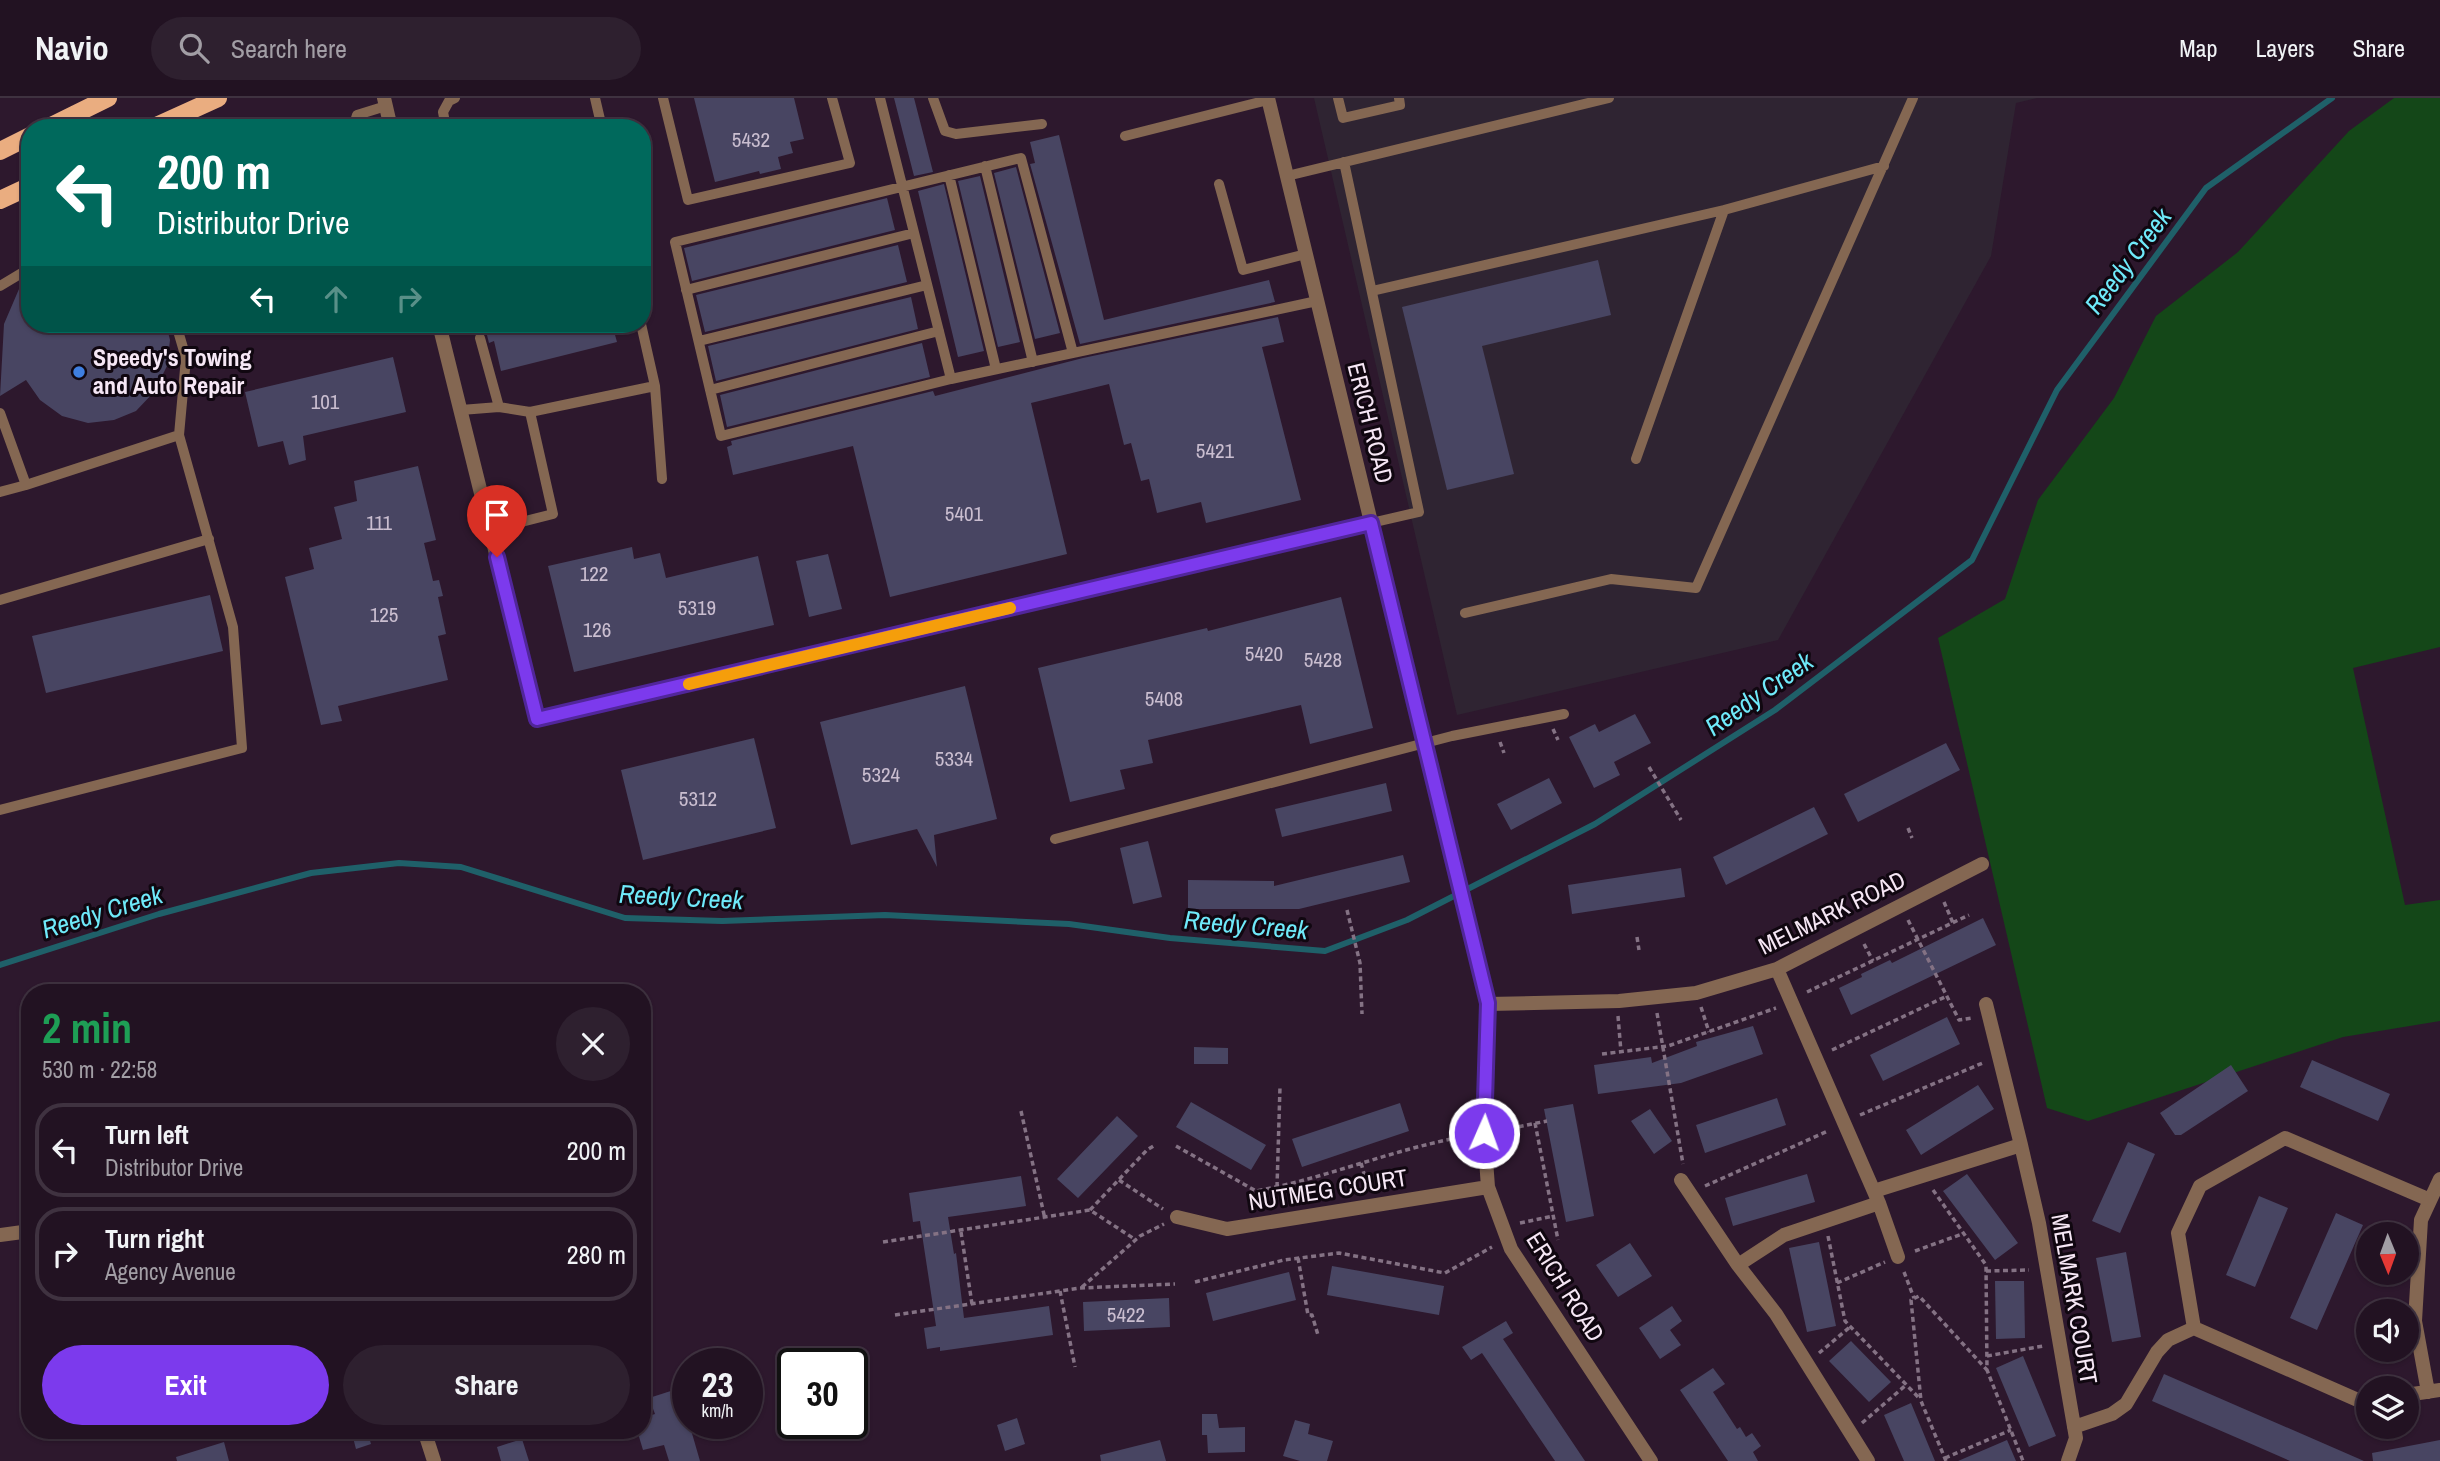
<!DOCTYPE html>
<meta charset="utf-8">
<style>
body{margin:0;font-family:"Archivo Narrow",sans-serif;background:#2e202f;color:#f1f3f6;height:100vh;display:flex;flex-direction:column;font-size:26px;white-space:nowrap}
*{box-sizing:border-box;margin:0}
p{font-size:23px;color:#a29ea5}
.icon{flex:none;width:38px;height:38px;fill:none;stroke:currentColor;stroke-width:2;stroke-linecap:round;stroke-linejoin:round}
.map{position:relative;flex:1;overflow:hidden}
.side{position:absolute;left:21px;top:886px;width:630px;height:455px;display:flex;flex-direction:column;background:#221222;border-radius:28px;box-shadow:0 2px 5px #0004,0 0 0 2px #3f3240}
.side>*{flex:none}
.banner{position:absolute;left:21px;top:21px;width:630px;height:214px;border-radius:28px;box-shadow:0 2px 5px #0004,0 0 0 2px #3f3240;background:#00695c;color:#fff;overflow:hidden}
.needle{width:46px;rotate:179deg}
.controls{position:absolute;left:2356px;top:1124px;display:grid;gap:14px}
.controls a{display:grid;place-items:center;width:63px;height:63px;border-radius:50%;background:#221222;box-shadow:0 2px 5px #0004,0 0 0 2px #3f3240;font-size:35px}
.speed{position:absolute;left:672px;top:1250px;display:flex;gap:14px;font-size:35px;font-weight:700;text-align:center}
.speed>*{display:grid;place-content:center;width:91px;height:91px;border-radius:50%;background:#221222;box-shadow:0 2px 5px #0004,0 0 0 2px #3f3240;line-height:1}
.speed small{font-size:18px;font-weight:400}
.speed .limit{border:4px solid #111;border-radius:10px;background:#fff;color:#111}
.pin{position:absolute;display:grid;place-items:center;width:60px;height:60px;color:#fff;margin:-72px -30px;border-radius:50% 50% 50% 0;rotate:-45deg;box-shadow:0 0 7px #0007}
.pin .icon{rotate:45deg}
.me{position:absolute;width:77px;margin:-38px;rotate:2deg;stroke-linejoin:round;filter:drop-shadow(0 0 5px #0008)}
.turn{display:flex;align-items:center;gap:24px;height:147px;padding:0 21px;font-size:32px}
.turn .icon{width:91px;height:91px;stroke-width:2.5}
.turn b{display:block;font-size:49px;line-height:60px}
.lanes{display:flex;align-items:center;height:66px;padding:0 21px;background:#0003;justify-content:center;gap:35px;direction:ltr}
.lanes .off{opacity:.35}
.round{display:grid;place-items:center;flex:none;width:74px;height:74px;border-radius:37px;background:#2e202f}
.summary{display:flex;align-items:center;justify-content:space-between;height:119px;padding:0 21px}
h1{font-size:42px;font-weight:700;line-height:52px;color:#1e9e55}
.cta{display:flex;gap:14px;margin-top:auto;padding:14px 21px}
.cta a{flex:1;height:80px;border-radius:42px;background:#7c3aed;color:#fff;font-size:28px;font-weight:700;line-height:80px;text-align:center}
.cta a+a{background:#2e202f;color:#f1f3f6}
ul{padding:0;list-style:none}
li{display:flex;align-items:center;gap:21px;height:94px;margin:0 14px 10px;padding:0 7px;border:4px solid #3f3240;border-radius:28px}
li div{flex:1}
li b{display:block;font-size:26px}
li em{font-style:normal}
header{display:flex;align-items:center;gap:42px;box-sizing:border-box;height:98px;padding:0 35px;background:#221222;border-bottom:2px solid #3f3240}
header strong{font-size:33px}
nav{display:flex;gap:38px;margin-inline-start:auto;font-size:24px}
.search{width:490px;height:63px;background:#2e202f;display:flex;align-items:center;gap:18px;box-sizing:border-box;padding:0 24px;border-radius:38px;color:#a29ea5;font-size:26px}
.map>svg:first-child{display:block}
.industrial{fill:#2f2432}
.green{fill:#144718}
.lines{fill:none;stroke-linecap:round;stroke-linejoin:round}
.stream{stroke:#1f6069;stroke-width:6}
.building{fill:#484562}
.path{stroke:#847284;stroke-width:3.5;stroke-dasharray:5 3.5;stroke-linecap:butt}
.service{stroke:#846752;stroke-width:10}
.minor{stroke:#846752;stroke-width:14}
.primary{stroke:#eaad80;stroke-width:18}
.route-casing{stroke:#51269a;stroke-width:18}
.route{stroke:#7c3aed;stroke-width:12}
.slow{stroke:#f59e0b;stroke-width:12}
.shop-dot{fill:#3f7fe0;stroke:#100710;stroke-width:2.5}
.labels{text-anchor:middle;stroke-width:6;stroke-linejoin:round;paint-order:stroke}
.number-label{font-size:21px;fill:#cabed0}
.poi-label{font-size:24px;font-weight:bold;fill:#f6e7f5;stroke:#100710;text-anchor:start}
.street-label{font-size:24px;fill:#f6e7f5;stroke:#100710}
.water-label{font-size:26px;font-style:italic;fill:#6feafa;stroke:#100710}
</style>
<header>
<strong>Navio</strong>
<div class="search"><svg class="icon" aria-label="search" viewBox="0 0 24 24"><circle cx="10" cy="10" r="6"/><path d="M15 15l6 6"/></svg>Search here</div>
<nav><a>Map</a><a>Layers</a><a>Share</a></nav>
</header>
<div class="map">
<svg width="2440" height="1363" viewBox="0 0 2440 1363">
<rect width="100%" height="100%" fill="#2d182d"/>
<!-- industrial -->
<path class="industrial" d="M 1314,0 L 2037,0 L 2016,5 L 1991,158 L 1778,542 L 1457,617 Z"/>
<!-- green -->
<path class="green" d="M 2394,0 L 2440,0 L 2440,549 L 2353,570 L 2405,807 L 2440,802 L 2440,923 L 2343,939 L 2088,1023 L 2047,1010 L 1938,540 L 2005,501 L 2038,402 L 2114,300 L 2156,218 L 2238,154 L 2349,33 Z"/>
<g class="lines">
<!-- stream -->
<path class="stream" d="M 0,867 L 159,816 L 311,775 L 399,765 L 461,769 L 625,820 L 722,823 L 885,817 L 1069,826 L 1170,840 L 1325,853 L 1407,822 L 1595,726 L 1775,612 L 1972,462 L 2057,292 L 2206,90 L 2332,0"/>
</g>
<!-- building -->
<path class="building" d="M 694,0 L 794,0 L 804,41 L 790,44 L 793,55 L 778,59 L 781,71 L 760,76 L 759,73 L 715,84 Z
M 894,0 L 914,0 L 933,74 L 914,78 Z
M 1059,37 L 1104,222 L 1269,182 L 1275,204 L 1080,246 L 1030,66 L 1035,65 L 1030,44 Z
M 1016,69 L 1060,235 L 1035,241 L 994,75 Z
M 980,78 L 1020,244 L 998,249 L 958,83 Z
M 944,86 L 984,253 L 958,259 L 918,93 Z
M 887,100 L 895,132 L 692,183 L 684,150 Z
M 898,147 L 907,184 L 705,234 L 696,197 Z
M 1598,162 L 1611,217 L 1482,248 L 1514,376 L 1447,392 L 1402,209 Z
M 30,179 L 30,226 L 166,226 L 170,242 L 167,268 L 154,294 L 136,313 L 114,322 L 88,325 L 62,318 L 40,302 L 26,282 L 0,298 L 4,226 L 22,184 Z
M 911,199 L 918,231 L 716,283 L 708,248 Z
M 1278,219 L 1284,244 L 1262,249 L 1301,402 L 1206,425 L 1201,404 L 1157,415 L 1149,381 L 1141,383 L 1131,345 L 1124,347 L 1109,286 L 1031,305 L 1067,456 L 890,499 L 853,348 L 733,377 L 727,349 L 732,347 L 731,343 L 933,293 L 935,298 L 1083,260 Z
M 496,226 L 612,226 L 617,244 L 501,273 L 494,243 L 489,245 L 485,229 Z
M 922,245 L 930,279 L 727,329 L 720,297 Z
M 393,259 L 406,314 L 303,338 L 306,362 L 289,367 L 283,343 L 258,349 L 245,294 Z
M 418,368 L 436,442 L 424,445 L 433,483 L 439,482 L 443,498 L 438,499 L 446,536 L 438,538 L 448,582 L 338,608 L 342,623 L 321,627 L 285,479 L 314,471 L 309,450 L 342,441 L 334,409 L 357,403 L 354,383 Z
M 632,449 L 634,461 L 660,455 L 666,480 L 758,458 L 774,527 L 574,574 L 548,468 Z
M 828,456 L 842,511 L 809,519 L 796,463 Z
M 210,497 L 223,553 L 46,595 L 32,538 Z
M 1341,499 L 1373,630 L 1310,646 L 1301,607 L 1148,642 L 1153,665 L 1120,672 L 1125,691 L 1070,704 L 1038,570 L 1207,530 L 1208,533 Z
M 965,588 L 997,721 L 934,737 L 937,769 L 917,731 L 851,747 L 820,624 Z
M 1635,616 L 1651,645 L 1614,664 L 1620,677 L 1594,690 L 1569,639 L 1595,626 L 1599,634 Z
M 754,640 L 776,730 L 643,762 L 621,672 Z
M 1946,645 L 1960,672 L 1858,724 L 1844,696 Z
M 1549,680 L 1562,705 L 1511,732 L 1497,706 Z
M 1386,685 L 1392,713 L 1282,739 L 1275,711 Z
M 1814,709 L 1828,736 L 1726,787 L 1713,759 Z
M 1148,743 L 1162,799 L 1133,806 L 1120,750 Z
M 1403,757 L 1410,784 L 1299,811 L 1188,811 L 1188,782 L 1274,783 L 1274,788 Z
M 1681,770 L 1685,799 L 1572,816 L 1568,787 Z
M 1983,820 L 1996,847 L 1851,917 L 1839,890 L 1862,879 L 1861,876 L 1890,862 L 1892,865 Z
M 1947,919 L 1960,946 L 1883,983 L 1870,957 Z
M 1753,928 L 1763,956 L 1681,985 L 1598,996 L 1594,967 L 1651,959 L 1652,965 L 1697,948 L 1696,944 Z
M 1194,949 L 1228,950 L 1228,966 L 1194,966 Z
M 2312,962 L 2390,996 L 2378,1023 L 2300,989 Z
M 2231,967 L 2248,993 L 2181,1037 L 2175,1037 L 2160,1015 Z
M 1978,987 L 1994,1011 L 1921,1057 L 1906,1032 Z
M 1777,1000 L 1786,1027 L 1705,1055 L 1696,1027 Z
M 1191,1004 L 1266,1047 L 1251,1072 L 1176,1029 Z
M 1400,1005 L 1409,1033 L 1302,1069 L 1292,1041 Z
M 1573,1006 L 1594,1118 L 1566,1124 L 1544,1011 Z
M 1650,1011 L 1672,1043 L 1654,1056 L 1631,1023 Z
M 1117,1018 L 1138,1038 L 1078,1100 L 1057,1081 Z
M 2128,1044 L 2155,1056 L 2120,1135 L 2092,1123 Z
M 1807,1076 L 1815,1104 L 1733,1128 L 1725,1100 Z
M 1967,1076 L 2018,1145 L 1995,1162 L 1943,1093 Z
M 1021,1078 L 1026,1108 L 948,1119 L 954,1156 L 956,1155 L 964,1220 L 1049,1208 L 1053,1237 L 940,1253 L 940,1249 L 927,1251 L 924,1230 L 936,1228 L 920,1123 L 913,1124 L 909,1095 Z
M 2259,1098 L 2288,1110 L 2255,1189 L 2226,1177 Z
M 2336,1115 L 2363,1127 L 2317,1232 L 2290,1220 Z
M 1819,1144 L 1836,1228 L 1807,1234 L 1789,1150 Z
M 1630,1145 L 1652,1178 L 1618,1199 L 1596,1167 Z
M 2126,1154 L 2141,1239 L 2112,1244 L 2096,1160 Z
M 1332,1168 L 1444,1188 L 1439,1217 L 1327,1197 Z
M 1289,1174 L 1296,1202 L 1213,1223 L 1206,1195 Z
M 1995,1183 L 2024,1183 L 2025,1240 L 1996,1241 Z
M 1169,1200 L 1170,1229 L 1084,1233 L 1083,1204 Z
M 1672,1208 L 1682,1223 L 1670,1232 L 1681,1247 L 1660,1261 L 1639,1230 Z
M 1506,1223 L 1513,1235 L 1503,1241 L 1585,1363 L 1555,1363 L 1482,1255 L 1471,1262 L 1462,1249 Z
M 1851,1243 L 1891,1284 L 1869,1304 L 1829,1263 Z
M 2023,1258 L 2056,1338 L 2029,1349 L 1996,1270 Z
M 1713,1270 L 1725,1286 L 1713,1294 L 1737,1331 L 1740,1329 L 1746,1339 L 1752,1335 L 1761,1348 L 1753,1354 L 1758,1363 L 1728,1363 L 1680,1292 Z
M 2164,1276 L 2242,1310 L 2364,1363 L 2290,1363 L 2256,1348 L 2152,1303 Z
M 677,1291 L 689,1325 L 700,1363 L 669,1363 L 664,1347 L 643,1352 L 637,1332 L 642,1332 L 642,1320 L 655,1316 L 649,1300 Z
M 1911,1305 L 1935,1363 L 1904,1363 L 1884,1317 Z
M 1202,1316 L 1217,1316 L 1219,1330 L 1245,1329 L 1245,1354 L 1208,1355 L 1207,1337 L 1202,1337 Z
M 1017,1320 L 1025,1346 L 1005,1353 L 997,1327 Z
M 1295,1322 L 1310,1326 L 1308,1336 L 1333,1343 L 1327,1363 L 1300,1363 L 1283,1358 Z
M 351,1332 L 367,1332 L 371,1346 L 356,1351 Z
M 522,1341 L 529,1363 L 501,1363 L 497,1349 Z
M 1160,1342 L 1166,1363 L 1101,1363 L 1100,1357 Z
M 2007,1342 L 2016,1363 L 1958,1363 Z
M 2440,1342 L 2440,1363 L 2373,1363 L 2372,1355 Z
M 224,1344 L 229,1363 L 177,1363 L 176,1359 Z"/>
<g class="lines">
<!-- path -->
<path class="path" d="M 1553,631 L 1558,642
M 1500,644 L 1504,655
M 1649,669 L 1681,722
M 1908,730 L 1912,740
M 1944,804 L 1953,825
M 1347,812 L 1360,865 L 1362,916
M 1908,822 L 1959,922 L 1972,920
M 1637,839 L 1639,852
M 1864,846 L 1873,863
M 1807,894 L 1969,817
M 1701,909 L 1709,934
M 1657,915 L 1683,1066
M 1618,918 L 1621,954
M 1832,952 L 1947,898
M 1602,956 L 1668,948 L 1776,910
M 1021,1013 L 1045,1121
M 1860,1017 L 1985,964
M 1535,1025 L 1558,1142
M 1502,1032 L 1547,1023
M 1176,1048 L 1256,1093 C 1328,1080 1395,1050 1468,1038
M 1361,1065 L 1368,1090
M 1119,1082 L 1163,1111
M 1705,1088 L 1828,1033
M 1277,1089 L 1280,989
M 1933,1092 L 1986,1167 L 1987,1272 L 2023,1363
M 1090,1112 L 1147,1052 L 1155,1047
M 1520,1125 L 1553,1118
M 961,1134 L 972,1206
M 1828,1138 L 1845,1223 L 1920,1301
M 883,1144 L 1090,1112 L 1136,1142
M 1915,1153 L 1962,1136
M 1298,1160 L 1308,1217 L 1312,1217 L 1318,1237
M 1986,1173 L 2029,1172
M 1904,1174 L 1914,1200
M 1195,1184 L 1284,1162 L 1339,1155 L 1445,1175 L 1492,1149
M 1837,1185 L 1885,1164
M 1082,1189 L 1140,1138 L 1164,1126
M 1060,1193 L 1075,1269
M 895,1217 L 1080,1190 L 1175,1186
M 1819,1255 L 1850,1229
M 1987,1258 L 2043,1248
M 1862,1325 L 1906,1287
M 1945,1360 L 2011,1332
M 1946,1363 L 1921,1303 L 1911,1202 L 1919,1198 L 1987,1272"/>
<!-- service -->
<path class="service" d="M 595,0 L 602,30
M 663,0 L 688,102 L 850,65 L 832,0
M 880,0 L 951,281 L 1317,203
M 933,0 L 945,33 L 956,36 L 1042,26
M 1338,0 L 1343,20 L 1400,7 L 1399,0
M 353,30 L 357,17 L 386,8
M 446,30 L 443,14 L 449,3 L 455,0
M 1125,38 L 1268,2
M 1344,64 L 1419,414 L 1371,425
M 985,68 L 1033,264
M 949,77 L 996,271
M 1287,78 L 1609,0
M 1219,86 L 1243,172 L 1306,156
M 0,188 L 30,170
M 686,192 L 914,135
M 1372,193 L 1724,112
M 641,226 L 655,288
M 480,240 L 499,309
M 699,243 L 927,187
M 951,281 L 721,338 L 675,144 L 1021,60 L 1073,255
M 710,292 L 939,233
M 461,312 L 499,309 L 530,314 L 553,416 L 490,432
M 530,314 L 655,288 L 662,381
M 0,315 L 26,387 L 0,394
M 1636,361 L 1724,112 L 1884,68
M 26,387 L 179,337 L 186,260 L 176,226
M 0,502 L 209,441
M 1465,515 L 1611,481 L 1696,490 L 1913,0
M 0,712 L 242,650 L 233,529 L 179,337
M 1055,741 L 1452,638 L 1564,616"/>
<!-- minor -->
<path class="minor" d="M 384,0 L 391,30
M 1268,0 L 1488,906 L 1484,1035 L 1488,1089 L 1511,1151 L 1651,1363
M 439,226 L 537,621 L 1371,425
M 1777,871 L 1879,1105 L 1898,1159
M 1488,906 L 1619,903 L 1696,895 L 1777,871 L 1982,766
M 1986,906 L 2021,1047
M 1681,1082 L 1738,1167
M 1874,1093 L 2021,1047 L 2039,1125 L 2076,1340 L 2068,1363
M 1177,1119 L 1227,1131 L 1488,1089
M 0,1137 L 30,1133
M 2428,1294 L 2415,1223 L 2421,1122 L 2440,1081
M 2406,1297 L 2440,1292
M 2368,1302 L 2360,1303 L 2194,1230 L 2178,1135 L 2200,1088 L 2285,1040 L 2430,1102
M 2074,1329 L 2112,1316 L 2126,1306 L 2157,1254 L 2168,1242 L 2194,1230
M 424,1332 L 434,1363
M 1868,1363 L 1776,1216 L 1738,1167 L 1784,1137 L 1879,1105"/>
<!-- primary -->
<path class="primary" d="M 47,30 L 108,0
M 152,30 L 218,0
M 0,53 L 30,38
M 0,102 L 30,88"/>
</g>
<g class="lines">
<!-- route casing -->
<g class="route-casing">
<path id="route" d="M 497,459 L 537,621 L 1371,425 L 1488,905 L 1484,1035"/>
</g>
<!-- route -->
<use href="#route" class="route"/>
<!-- slow -->
<path class="slow" d="M 689,586 L 1010,510"/>
</g>
<!-- markers -->
<circle class="shop-dot" cx="79" cy="274" r="7"/>
<g class="labels">
<!-- number labels -->
<g class="number-label">
<text x="751" y="49">5432</text>
<text x="325" y="311">101</text>
<text x="1215" y="360">5421</text>
<text x="964" y="423">5401</text>
<text x="379" y="432">111</text>
<text x="594" y="483">122</text>
<text x="697" y="517">5319</text>
<text x="384" y="524">125</text>
<text x="597" y="539">126</text>
<text x="1264" y="563">5420</text>
<text x="1323" y="569">5428</text>
<text x="1164" y="608">5408</text>
<text x="954" y="668">5334</text>
<text x="881" y="684">5324</text>
<text x="698" y="708">5312</text>
<text x="1126" y="1224">5422</text>
</g>
<!-- poi labels -->
<g class="poi-label">
<text x="93" y="268">Speedy's Towing<tspan x="93" dy="28">and Auto Repair</tspan></text>
</g>
<!-- street labels -->
<g class="street-label">
<text transform="translate(1370 325) rotate(76)" y="8">ERICH ROAD</text>
<text transform="translate(1832 815) rotate(-26)" y="8">MELMARK ROAD</text>
<text transform="translate(1328 1092) rotate(-9)" y="8">NUTMEG COURT</text>
<text transform="translate(1565 1189) rotate(58)" y="8">ERICH ROAD</text>
<text transform="translate(2074 1201) rotate(80)" y="8">MELMARK COURT</text>
</g>
<!-- water labels -->
<g class="water-label">
<text transform="translate(2128 163) rotate(-53)" y="9">Reedy Creek</text>
<text transform="translate(1759 596) rotate(-35)" y="9">Reedy Creek</text>
<text transform="translate(681 799) rotate(3)" y="9">Reedy Creek</text>
<text transform="translate(102 814) rotate(-17)" y="9">Reedy Creek</text>
<text transform="translate(1246 827) rotate(5)" y="9">Reedy Creek</text>
</g>
</g>
</svg>
<div class="controls">
<a><svg class="needle" viewBox="-14 -14 28 28"><path d="M0-13l5 13h-10z" fill="#e53935"/><path d="M0 13l5-13h-10z" fill="#a29ea5"/></svg></a>
<a><svg class="icon" aria-label="sound" viewBox="0 0 24 24"><path d="M4 9h4l5-4v14l-5-4H4zM17 9q2 3 0 6"/></svg></a>
<a><svg class="icon" aria-label="layers" viewBox="0 0 24 24"><path d="M12 4l9 5-9 5-9-5zM3 14l9 5 9-5"/></svg></a>
</div>
<div class="speed"><div>23<small>km/h</small></div><div class="limit">30</div></div>
<div class="pin" style="left:497px;top:459px;background:#d93025"><svg class="icon" aria-label="arrive" viewBox="0 0 24 24"><path d="M6 21V4h12l-3 4 3 4H6"/></svg></div>
<svg class="me" style="left:1484px;top:1035px" viewBox="-20 -20 40 40"><circle r="17" fill="#7c3aed" stroke="#fff" stroke-width="3"/><path d="M0-11L8 9 0 5-8 9z" fill="#fff"/></svg>
<div class="banner">
<div class="turn"><svg class="icon" aria-label="left" viewBox="0 0 24 24"><path d="M17 20v-9H6M10 6l-5 5 5 5"/></svg><div><b>200 m</b>Distributor Drive</div></div>
<div class="lanes"><svg class="icon" aria-label="left" viewBox="0 0 24 24"><path d="M17 20v-9H6M10 6l-5 5 5 5"/></svg><svg class="icon off" aria-label="ahead" viewBox="0 0 24 24"><path d="M12 20V5M6 11l6-6 6 6"/></svg><svg class="icon off" aria-label="right" viewBox="0 0 24 24"><path d="M7 20v-9h11M14 6l5 5-5 5"/></svg></div>
</div>
<section class="side">
<div class="summary"><div><h1>2 min</h1><p>530 m · 22:58</p></div><a class="round"><svg class="icon" aria-label="close" viewBox="0 0 24 24"><path d="M6 6l12 12M18 6L6 18"/></svg></a></div>
<ul>
<li><svg class="icon" aria-label="left" viewBox="0 0 24 24"><path d="M17 20v-9H6M10 6l-5 5 5 5"/></svg><div><b>Turn left</b><p>Distributor Drive</p></div><em>200 m</em></li>
<li><svg class="icon" aria-label="right" viewBox="0 0 24 24"><path d="M7 20v-9h11M14 6l5 5-5 5"/></svg><div><b>Turn right</b><p>Agency Avenue</p></div><em>280 m</em></li>
</ul>
<div class="cta"><a>Exit</a><a>Share</a></div>
</section>
</div>
